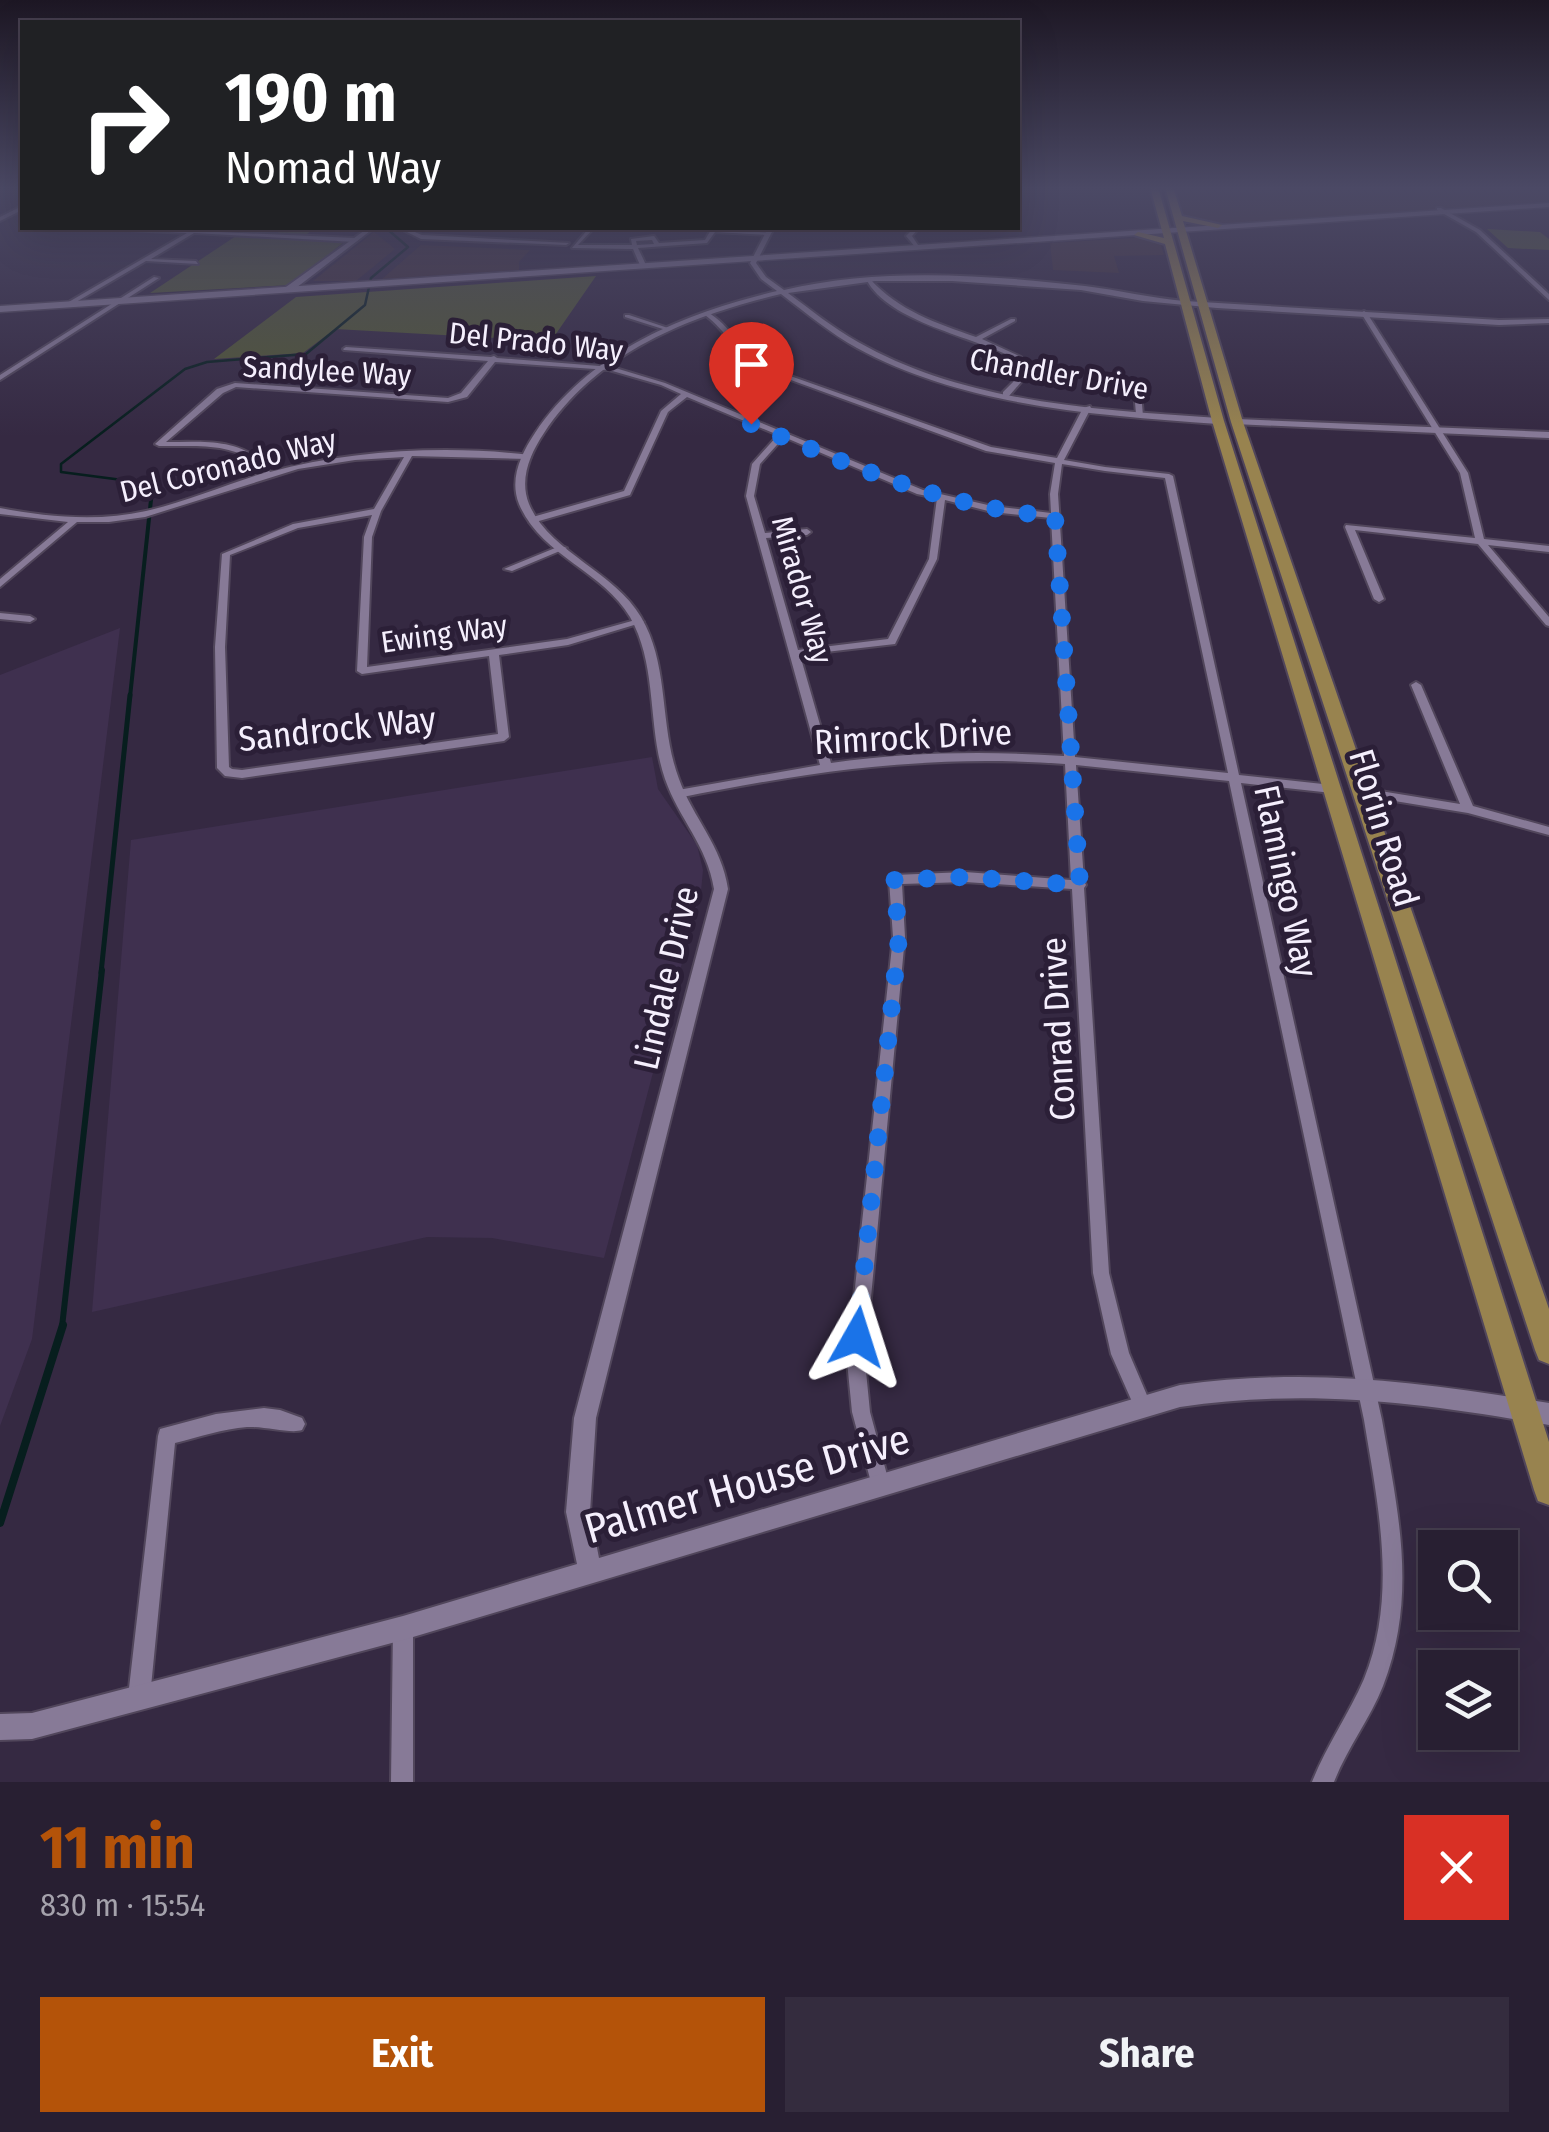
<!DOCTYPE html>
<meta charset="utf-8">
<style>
body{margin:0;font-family:"Fira Sans Condensed",sans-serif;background:#342c3e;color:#f1f3f6;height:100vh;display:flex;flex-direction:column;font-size:38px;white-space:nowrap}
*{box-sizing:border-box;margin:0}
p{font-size:32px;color:#a5a2ac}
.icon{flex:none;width:55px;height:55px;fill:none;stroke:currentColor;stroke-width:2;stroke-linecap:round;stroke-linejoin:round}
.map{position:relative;height:1782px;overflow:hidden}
.details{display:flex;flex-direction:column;background:#281f32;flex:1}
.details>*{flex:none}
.banner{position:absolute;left:20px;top:20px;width:1000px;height:210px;border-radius:0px;box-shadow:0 10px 40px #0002,0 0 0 2px #443d4d;background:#202124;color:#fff;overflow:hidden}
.buttons{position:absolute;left:1418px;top:1530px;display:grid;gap:20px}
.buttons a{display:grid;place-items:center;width:100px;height:100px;border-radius:0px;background:#281f32;box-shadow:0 10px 40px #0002,0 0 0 2px #443d4d;font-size:50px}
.pin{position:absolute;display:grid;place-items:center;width:85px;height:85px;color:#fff;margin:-102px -42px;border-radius:50% 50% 50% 0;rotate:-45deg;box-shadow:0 0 10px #0007}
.pin .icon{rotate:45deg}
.me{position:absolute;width:110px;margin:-55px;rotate:6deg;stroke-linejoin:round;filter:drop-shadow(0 0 8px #0008)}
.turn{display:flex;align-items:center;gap:35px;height:210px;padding:0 40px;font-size:45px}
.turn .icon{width:130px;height:130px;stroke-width:2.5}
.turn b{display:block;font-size:70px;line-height:85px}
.round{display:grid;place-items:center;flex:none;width:105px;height:105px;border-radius:0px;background:#342c3e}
.head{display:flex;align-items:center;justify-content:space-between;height:170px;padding:0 40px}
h1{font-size:60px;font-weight:700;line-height:75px;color:#b45309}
.button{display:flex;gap:20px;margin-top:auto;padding:20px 40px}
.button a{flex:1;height:115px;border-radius:0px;background:#b45309;color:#fff;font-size:40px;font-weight:700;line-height:115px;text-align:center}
.button a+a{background:#342c3e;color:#f1f3f6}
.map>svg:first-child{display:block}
.commercial{fill:#42313c}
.built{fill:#3f304f}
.green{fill:#515634}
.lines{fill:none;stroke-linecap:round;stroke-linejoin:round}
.stream-far4{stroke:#071e1e;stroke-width:2.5}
.stream-far3{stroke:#071e1e;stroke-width:4}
.stream-far2{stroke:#071e1e;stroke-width:5}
.stream-far1{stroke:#071e1e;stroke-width:6}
.stream{stroke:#071e1e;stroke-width:8}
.minor-casing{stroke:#51465b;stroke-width:4}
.tertiary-casing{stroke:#51465b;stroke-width:4}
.secondary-casing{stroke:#51465b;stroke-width:3}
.primary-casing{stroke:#51465b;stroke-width:4}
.minor{fill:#877a97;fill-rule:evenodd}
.tertiary{fill:#877a97;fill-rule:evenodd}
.secondary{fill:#877a97;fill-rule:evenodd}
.primary{fill:#98834f;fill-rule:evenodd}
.route{stroke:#1a73e8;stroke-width:18;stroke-dasharray:0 32.4}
.labels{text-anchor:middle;stroke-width:10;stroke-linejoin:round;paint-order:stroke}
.far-street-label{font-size:30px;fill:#f5effd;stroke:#2b1f37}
.street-label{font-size:35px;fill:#f5effd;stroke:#2b1f37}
.near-street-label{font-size:42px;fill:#f5effd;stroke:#2b1f37}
</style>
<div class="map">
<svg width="1549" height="1782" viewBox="0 0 1549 1782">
<rect width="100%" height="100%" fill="#352942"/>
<!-- commercial -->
<path class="commercial" d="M 1168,187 L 1549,187 L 1549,201 L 1218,225 L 1179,218 Z
M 374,232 L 395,249 L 356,281 L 313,281 Z
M 1151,237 L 1159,239 L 1164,255 L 1114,256 L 1119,273 L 1053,270 L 1050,243 Z
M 421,245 L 530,250 L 519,262 L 519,270 L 382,279 Z"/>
<!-- built -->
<path class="built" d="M 120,628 L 32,1339 L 0,1426 L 0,675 Z
M 652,757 L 658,789 L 697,845 L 703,870 L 701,891 L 604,1258 L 492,1238 L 427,1237 L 92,1312 L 131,840 Z"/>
<!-- green -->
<path class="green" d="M 285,228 L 315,228 L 300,239 L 344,242 L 291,285 L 150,293 L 239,234 L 273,236 Z
M 1487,229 L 1540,232 L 1549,239 L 1549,250 L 1508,248 Z
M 596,276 L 551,341 L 335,329 L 303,353 L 214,359 L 296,297 Z"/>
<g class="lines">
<!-- stream-far4 -->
<path class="stream-far4" d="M 153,484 L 61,472 L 61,464 L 185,369 L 207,362 L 306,354 L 365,305 L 371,278 L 408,247 L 386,228"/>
<!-- stream-far3 -->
<path class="stream-far3" d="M 130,697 L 153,481"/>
<!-- stream-far2 -->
<path class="stream-far2" d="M 101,973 L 130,695"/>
<!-- stream-far1 -->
<path class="stream-far1" d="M 62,1327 L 102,970"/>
<!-- stream -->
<path class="stream" d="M 0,1523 L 63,1325"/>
<!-- minor casing -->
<g class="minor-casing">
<path id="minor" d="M 22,206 L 22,210 L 0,221 L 0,217 Z
M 128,228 L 355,238 L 358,240 L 355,242 L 194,233 L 151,259 L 196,261 L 198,264 L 146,261 L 71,305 L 67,305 L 67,303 L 187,233 L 130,230 Z
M 399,228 L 405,228 L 422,235 L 569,243 L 566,245 L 421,239 Z
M 589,228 L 594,228 L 578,245 L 632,245 L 631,239 L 654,236 L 659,243 L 705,240 L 712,228 L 771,233 L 768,235 L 715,232 L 707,243 L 638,248 L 646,265 L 643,267 L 640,265 L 633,249 L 572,248 ZM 652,240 L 654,244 L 637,245 L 636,241 Z
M 914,228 L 919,228 L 912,236 L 920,248 L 916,248 L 906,236 Z
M 154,277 L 159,278 L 0,380 L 0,375 Z
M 866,279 L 870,279 C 899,311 936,323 976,337 L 1011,319 L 1015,319 L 1015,321 L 982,339 L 1021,357 L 1028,374 L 1009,396 L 1003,396 L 1003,392 L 1021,374 L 1016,359 C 973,336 889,323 866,279 Z
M 1364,311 L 1367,313 L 1468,473 L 1484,539 L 1549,546 L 1549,552 L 1488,545 L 1549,617 L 1549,626 L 1546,625 L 1478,544 L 1355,530 L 1384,599 L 1379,602 L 1374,599 L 1345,527 L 1346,525 L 1475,538 L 1460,473 L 1361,313 Z
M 707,312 C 731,325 740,351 762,366 L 991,447 L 1057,458 L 1083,408 L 1090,406 L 1091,408 L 1064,460 L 1105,467 L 1169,474 L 1173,476 L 1239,775 L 1332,785 L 1338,789 L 1332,793 L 1241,783 L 1382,1420 C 1398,1512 1418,1595 1383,1686 C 1370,1719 1347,1748 1334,1782 L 1312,1782 C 1326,1746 1349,1714 1364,1679 C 1398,1596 1378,1505 1364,1420 L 1229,781 L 1076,765 L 1084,881 L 1086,885 L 1084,888 L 1109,1273 L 1129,1353 L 1152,1407 L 1149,1413 L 1143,1416 L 1137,1413 L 1111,1354 L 1093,1273 L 1072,889 L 965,882 L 902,884 L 905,937 L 865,1361 L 870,1412 L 890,1486 L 888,1493 L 881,1495 L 874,1493 L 872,1486 L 852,1412 L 847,1361 L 893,937 L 889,880 L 895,875 L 965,872 L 1071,880 L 1065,764 C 929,754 811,771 678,798 L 674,797 L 672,794 L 678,790 L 820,765 L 746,496 L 752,464 L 778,435 L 687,397 L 668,412 L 630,495 L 532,523 L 529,522 L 529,518 L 624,491 L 661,411 L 681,394 L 661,385 L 609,370 L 495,362 L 467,397 L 448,402 L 236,387 L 223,393 L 166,442 C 204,442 246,437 270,472 C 350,450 448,445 530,455 L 531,457 L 527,459 L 412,456 L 381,511 L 372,537 L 367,667 L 567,639 L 639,619 L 644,622 L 568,645 L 499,655 L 509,737 L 504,741 L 242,778 L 225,776 L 217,768 L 215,647 L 222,554 L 293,524 L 374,509 L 404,457 L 355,460 L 298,469 L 145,517 L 109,522 L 77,522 L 0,587 L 0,579 L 68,522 L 0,514 L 0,508 C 48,517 98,522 146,511 C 186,502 224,485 264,473 C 240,440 195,447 159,446 L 155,444 L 217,389 L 235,383 L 448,398 L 461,393 L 488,361 L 344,350 L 343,349 L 346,347 L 491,357 L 494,356 L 497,358 L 612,367 L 665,383 L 923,490 L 992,506 L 1051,513 L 1050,494 L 1055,463 L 986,451 L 758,368 C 736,354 726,330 705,315 ZM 784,437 L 917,494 L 937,498 L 929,559 L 888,639 L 798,650 L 766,538 L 807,535 L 811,532 L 807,529 L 765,533 L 754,496 L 760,464 ZM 1062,464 L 1105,471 L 1165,478 L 1228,773 L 1075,757 L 1058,494 ZM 945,500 L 992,512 L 1051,518 L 1064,756 C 986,751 909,752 831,763 L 800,655 L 895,644 L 937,559 ZM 372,515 L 364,537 L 357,671 L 362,674 L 489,656 L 498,734 L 242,770 L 232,769 L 229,767 L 225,647 L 230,555 L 298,528 Z
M 625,315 L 629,315 L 671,329 L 666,330 L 625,317 Z
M 1134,390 L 1141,392 L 1143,416 L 1136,414 Z
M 560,546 L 567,548 L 512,571 L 504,569 Z
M 0,613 L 30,616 L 35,619 L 30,622 L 0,619 Z
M 1416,682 L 1421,685 L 1473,806 L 1549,827 L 1549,835 L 1468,813 L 1358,795 L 1356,792 L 1362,788 L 1460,804 L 1411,685 Z
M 264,1408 L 280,1410 L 302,1418 L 305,1424 L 302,1430 C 291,1434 264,1426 247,1427 C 223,1429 199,1437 175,1443 L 150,1697 L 147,1705 L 139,1708 L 131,1705 L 128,1697 L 158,1436 L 160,1429 L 216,1414 Z
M 403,1618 L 410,1621 L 413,1628 L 413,1782 L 391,1782 L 393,1628 L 396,1621 Z"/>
</g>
<!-- tertiary casing -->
<g class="tertiary-casing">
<path id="tertiary" d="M 1437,208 L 1441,208 L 1480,230 L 1549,294 L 1549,300 L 1476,232 L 1437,210 Z
M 368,228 L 374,228 L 292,291 L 286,291 L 286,287 Z
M 768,228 L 774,228 L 756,263 L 766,277 L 784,290 C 881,267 987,275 1085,286 C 1118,290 1151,298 1185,301 L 1499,320 L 1549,319 L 1549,323 L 1499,325 L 1217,308 L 1143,301 L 1081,290 L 952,281 L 875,281 L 788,293 C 811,310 833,328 858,342 C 965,403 1098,410 1218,418 L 1222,421 L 1218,424 C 1097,415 966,407 857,348 C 830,333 806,313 781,294 C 691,315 597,352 544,433 C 530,454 519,479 529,504 C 549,552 614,571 641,617 C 670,666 659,727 679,779 C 693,818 722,846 728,889 L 596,1418 L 590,1512 L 599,1558 L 1180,1385 C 1311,1367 1420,1382 1549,1403 L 1549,1425 C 1420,1403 1311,1388 1180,1407 L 403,1640 L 32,1739 L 0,1740 L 0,1714 L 32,1713 L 403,1616 L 577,1564 L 566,1512 L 574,1418 L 714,889 C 707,845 679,819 665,779 C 647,727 658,666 630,617 C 603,571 540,555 519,504 C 509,479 521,454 535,433 C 590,351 684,313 777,291 L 761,279 L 750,263 Z
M 1237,419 L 1549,432 L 1549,438 L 1234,424 L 1233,422 Z"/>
</g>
<!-- secondary casing -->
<g class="secondary-casing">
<path id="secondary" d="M 1549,203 L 1549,207 L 0,312 L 0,306 Z"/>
</g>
<!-- primary casing -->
<g class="primary-casing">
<path id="primary" d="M 1150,187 L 1158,187 L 1224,421 L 1549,1442 L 1549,1505 L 1538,1501 L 1534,1490 L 1212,421 L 1165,244 L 1134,235 L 1138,232 L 1164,238 Z
M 1165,187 L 1173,187 L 1182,216 L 1222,225 L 1218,228 L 1183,221 L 1243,422 L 1549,1309 L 1549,1364 L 1539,1360 L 1535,1350 L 1231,422 Z"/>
</g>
<!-- minor -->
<use href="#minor" class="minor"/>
<!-- tertiary -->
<use href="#tertiary" class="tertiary"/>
<!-- secondary -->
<use href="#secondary" class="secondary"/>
<!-- primary -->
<use href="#primary" class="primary"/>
</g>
<!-- sky -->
<linearGradient id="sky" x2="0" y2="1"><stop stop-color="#1d1724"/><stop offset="0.43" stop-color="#4b4965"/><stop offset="1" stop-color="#4b4965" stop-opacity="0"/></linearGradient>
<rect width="1549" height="437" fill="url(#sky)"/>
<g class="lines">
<!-- route -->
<path class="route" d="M 751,424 C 851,465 946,509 1055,516 L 1080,885 L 965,877 L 894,880 L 899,937 L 857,1337"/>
</g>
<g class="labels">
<!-- far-street labels -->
<g class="far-street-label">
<text transform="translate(536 342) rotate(6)" y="10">Del Prado Way</text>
<text transform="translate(327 371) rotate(3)" y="10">Sandylee Way</text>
<text transform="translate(1059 374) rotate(10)" y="10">Chandler Drive</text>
<text transform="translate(228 466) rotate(-14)" y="10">Del Coronado Way</text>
<text transform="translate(802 590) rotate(74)" y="10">Mirador Way</text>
<text transform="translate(444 634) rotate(-8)" y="10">Ewing Way</text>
</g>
<!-- street labels -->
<g class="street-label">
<text transform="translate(337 729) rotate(-6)" y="12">Sandrock Way</text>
<text transform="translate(913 737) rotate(-3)" y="12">Rimrock Drive</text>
<text transform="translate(1384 828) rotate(73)" y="12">Florin Road</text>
<text transform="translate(1286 881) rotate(78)" y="12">Flamingo Way</text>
<text transform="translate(666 978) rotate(-77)" y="12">Lindale Drive</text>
<text transform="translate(1058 1029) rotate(-93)" y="12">Conrad Drive</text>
</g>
<!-- near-street labels -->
<g class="near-street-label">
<text transform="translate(747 1483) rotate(-16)" y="15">Palmer House Drive</text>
</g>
</g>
</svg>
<div class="buttons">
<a><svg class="icon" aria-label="search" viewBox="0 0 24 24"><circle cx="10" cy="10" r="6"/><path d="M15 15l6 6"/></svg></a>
<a><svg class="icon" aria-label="layers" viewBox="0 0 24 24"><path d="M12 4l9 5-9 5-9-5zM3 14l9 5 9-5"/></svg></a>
</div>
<div class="pin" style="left:751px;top:424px;background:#d93025"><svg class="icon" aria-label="arrive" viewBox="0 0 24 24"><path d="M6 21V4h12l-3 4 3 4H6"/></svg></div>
<svg class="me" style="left:857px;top:1337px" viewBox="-20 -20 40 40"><path d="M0-17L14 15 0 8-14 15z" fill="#1a73e8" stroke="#fff" stroke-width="4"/></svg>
<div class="banner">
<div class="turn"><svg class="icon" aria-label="right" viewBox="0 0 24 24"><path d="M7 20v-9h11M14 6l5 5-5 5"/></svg><div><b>190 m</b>Nomad Way</div></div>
</div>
</div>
<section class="details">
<div class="head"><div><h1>11 min</h1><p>830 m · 15:54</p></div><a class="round" style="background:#d93025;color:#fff"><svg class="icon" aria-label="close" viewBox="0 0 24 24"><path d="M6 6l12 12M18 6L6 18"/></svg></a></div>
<div class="button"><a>Exit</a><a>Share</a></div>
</section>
